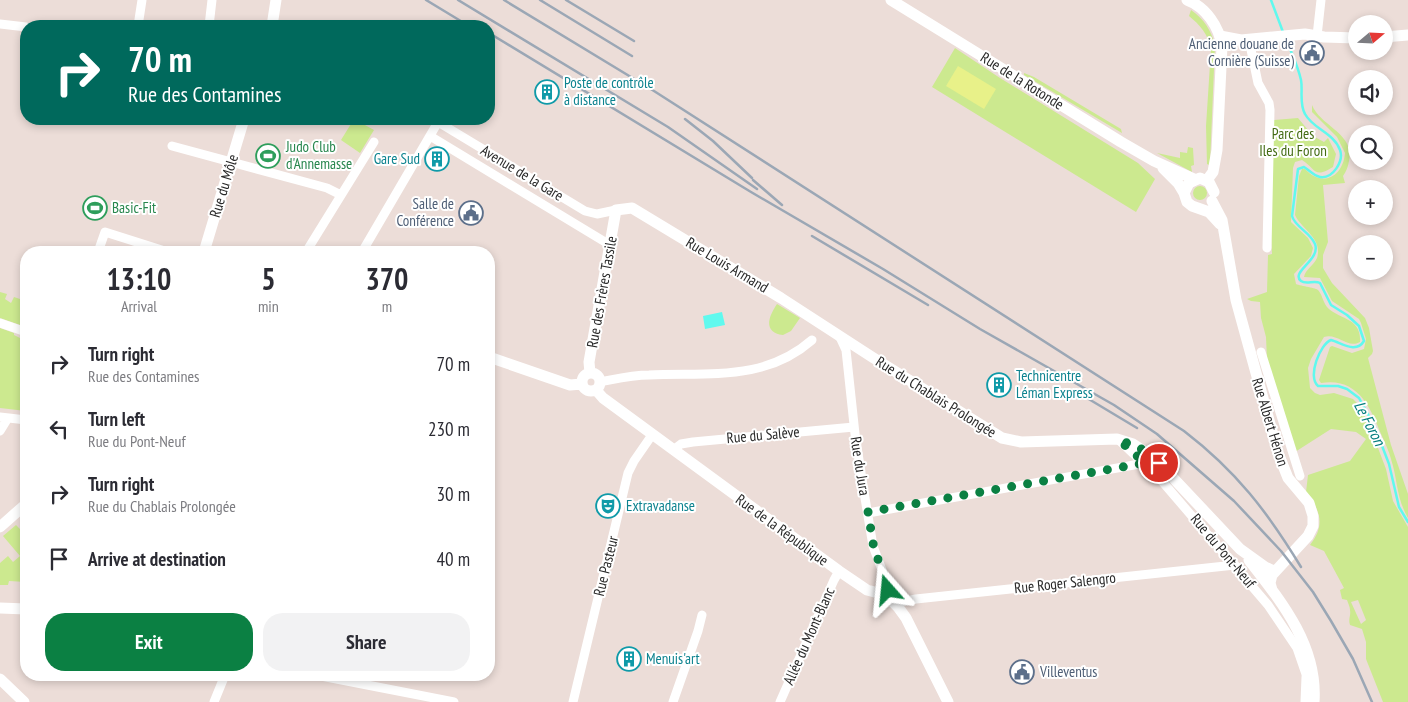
<!DOCTYPE html>
<meta charset="utf-8">
<style>
body{margin:0;font-family:"PT Sans Narrow",sans-serif;background:#f2f2f3;color:#2b2b33;height:100vh;display:flex;flex-direction:column;font-size:19px;white-space:nowrap}
*{box-sizing:border-box;margin:0}
p{font-size:16px;color:#7c7c81}
.icon{flex:none;width:28px;height:28px;fill:none;stroke:currentColor;stroke-width:2;stroke-linecap:round;stroke-linejoin:round}
.map{position:relative;flex:1;overflow:hidden}
.drawer{position:absolute;left:20px;top:246px;width:475px;height:435px;display:flex;flex-direction:column;background:#fff;border-radius:20px;box-shadow:0 2px 8px #0003}
.drawer>*{flex:none}
.banner{position:absolute;left:20px;top:20px;width:475px;height:105px;border-radius:20px;box-shadow:0 2px 8px #0003;background:#00695c;color:#fff;overflow:hidden}
.needle{width:32px;rotate:71deg}
.fabs{position:absolute;left:1348px;top:15px;display:grid;gap:10px}
.fabs a{display:grid;place-items:center;width:45px;height:45px;border-radius:50%;background:#fff;box-shadow:0 2px 8px #0003;font-size:25px}
.pin{position:absolute;display:grid;place-items:center;width:42px;height:42px;color:#fff;margin:-21px;border:2px solid #fff;border-radius:50%;box-shadow:0 1px 5px #0007}
.me{position:absolute;width:55px;margin:-28px;rotate:342deg;stroke-linejoin:round;filter:drop-shadow(0 0 4px #0008)}
.turn{display:flex;align-items:center;gap:18px;height:105px;padding:0 25px;font-size:22px}
.turn .icon{width:65px;height:65px;stroke-width:2.5}
.turn b{display:block;font-size:35px;line-height:42px}
.eta{display:flex;justify-content:space-evenly;align-items:center;height:85px;text-align:center}
.eta b{font-size:30px;font-weight:600;line-height:35px}
.action{display:flex;gap:10px;margin-top:auto;padding:10px 25px}
.action a{flex:1;height:58px;border-radius:20px;background:#0b8043;color:#fff;font-size:20px;font-weight:600;line-height:58px;text-align:center}
.action a+a{background:#f2f2f3;color:#2b2b33}
ul{padding:0;list-style:none}
li{display:flex;align-items:center;gap:15px;height:65px;padding:0 25px}
li div{flex:1}
li b{display:block;font-size:19px}
li em{font-style:normal}
.map>svg:first-child{display:block}
.green{fill:#cce98f;fill-rule:evenodd}
.pitch{fill:#e8f189}
.water{fill:#60f9ee}
.lines{fill:none;stroke-linecap:round;stroke-linejoin:round}
.stream{stroke:#60f9ee;stroke-width:2.5}
.minor{stroke:#fff;stroke-width:9}
.tertiary{stroke:#fff;stroke-width:11}
.rail{stroke:#9ba7b5;stroke-width:2.5}
.route{stroke:#0b8043;stroke-width:9;stroke-dasharray:0 16.2}
.labels{text-anchor:middle;stroke-width:4;stroke-linejoin:round;paint-order:stroke}
.service-label{font-size:15px;fill:#4e5e75;stroke:#fff;text-anchor:end}
.street-label{font-size:15px;fill:#282828;stroke:#fff}
.culture-label{font-size:15px;fill:#0d838f;stroke:#fff;text-anchor:start}
.park-label{font-size:15px;fill:#436b13;stroke:#fff}
.leisure-label{font-size:15px;fill:#27864d;stroke:#fff;text-anchor:start}
.water-label{font-size:16px;font-style:italic;fill:#057e7e;stroke:#fff}
</style>
<div class="map">
<svg width="1408" height="702" viewBox="0 0 1408 702">
<rect width="100%" height="100%" fill="#ecddd8"/>
<!-- green -->
<path class="green" d="M 1191,10 C 1204,19 1211,30 1215,45 L 1210,163 L 1209,165 L 1207,164 L 1206,126 L 1211,49 C 1208,34 1200,25 1189,16 Z
M 955,48 L 1000,78 L 1138,163 L 1155,179 L 1136,212 L 932,87 Z
M 1024,73 L 1034,77 L 1121,129 L 1122,133 L 1024,75 Z
M 1312,105 C 1321,127 1355,133 1349,161 C 1348,167 1346,172 1343,176 L 1345,183 L 1323,185 L 1328,242 L 1323,255 L 1323,268 L 1332,283 L 1365,318 L 1369,328 L 1373,351 L 1372,354 L 1368,358 L 1391,445 L 1408,494 L 1408,518 C 1396,497 1398,481 1391,459 C 1389,451 1385,443 1381,434 C 1370,406 1357,377 1321,383 L 1319,380 L 1330,347 L 1332,346 L 1352,353 L 1364,349 L 1366,339 L 1361,323 L 1359,319 L 1332,301 L 1320,278 L 1304,277 C 1305,270 1314,265 1317,258 C 1323,238 1302,230 1295,215 L 1299,176 L 1302,169 L 1305,169 C 1322,188 1343,177 1345,153 L 1337,137 L 1312,112 Z
M 1298,118 L 1313,136 L 1324,142 L 1328,138 L 1336,154 L 1333,167 C 1314,179 1316,169 1302,160 L 1295,162 L 1293,168 L 1291,222 L 1308,238 L 1313,248 L 1311,256 L 1294,274 L 1296,284 C 1301,286 1317,288 1318,290 C 1322,294 1323,302 1327,307 C 1337,319 1362,317 1360,342 C 1347,349 1338,333 1324,337 L 1311,359 L 1308,368 L 1310,388 L 1315,393 L 1320,395 L 1334,393 L 1353,399 L 1360,406 L 1370,427 L 1386,469 L 1393,501 L 1408,527 L 1408,702 L 1383,702 L 1366,659 L 1366,642 L 1362,629 L 1350,625 C 1348,619 1351,616 1350,610 C 1350,607 1348,603 1347,600 L 1342,599 L 1340,590 L 1344,588 L 1324,551 L 1310,545 C 1326,525 1320,510 1306,492 L 1308,475 L 1350,461 L 1366,439 L 1356,432 L 1331,429 L 1295,452 L 1267,360 L 1266,337 L 1261,318 L 1260,302 L 1251,301 L 1247,299 L 1267,292 L 1268,255 L 1272,254 L 1269,202 L 1274,120 ZM 1358,600 L 1366,620 L 1361,624 L 1351,602 Z
M 354,119 L 374,130 L 360,153 L 341,140 Z
M 1188,147 L 1193,148 L 1194,165 L 1191,166 L 1192,172 L 1157,153 L 1180,158 L 1180,152 L 1187,153 Z
M1193 193a7 7 0 1 1 14 0a7 7 0 1 1-14 0Z
M 0,292 L 7,294 L 5,299 L 11,303 L 14,297 L 26,301 L 26,327 L 0,318 Z
M 777,304 L 800,318 L 791,331 L 783,335 C 762,332 769,316 777,304 Z
M 0,328 L 14,333 L 14,335 L 20,338 L 21,335 L 26,337 L 26,411 L 0,408 Z
M 16,525 L 26,535 L 26,582 L 9,581 L 8,585 L 0,585 L 0,563 L 8,556 L 13,562 L 20,556 L 3,536 Z"/>
<!-- pitch -->
<path class="pitch" d="M 958,66 L 996,89 L 984,109 L 946,86 Z"/>
<!-- water -->
<path class="water" d="M 722,312 L 725,325 L 705,329 L 703,316 Z"/>
<g class="lines">
<!-- stream -->
<path class="stream" d="M 1271,0 L 1283,32
M 1286,39 C 1291,52 1298,66 1301,80 C 1303,90 1299,104 1305,114 C 1313,129 1334,133 1340,150 C 1344,161 1333,179 1320,177 C 1314,176 1309,170 1304,167 L 1298,169 L 1292,216 C 1295,227 1310,232 1315,244 C 1321,260 1290,272 1301,281 C 1306,285 1314,280 1320,283 L 1331,305 L 1347,315 L 1359,326 L 1364,341 C 1356,354 1342,343 1331,340 C 1320,344 1307,377 1318,386 L 1338,386 L 1347,389 L 1359,398 L 1374,425 L 1389,464 L 1399,507 L 1408,522"/>
<!-- minor -->
<path class="minor" d="M 0,24 L 26,27
M 138,26 L 142,0
M 209,26 L 212,0
M 1317,36 L 1321,0
M 1249,40 L 1258,83 L 1269,103 L 1270,110 L 1267,248
M 433,119 L 585,211 L 597,214 L 616,210
M 430,136 L 610,245
M 172,146 L 327,188 L 341,195
M 98,252 L 105,232 L 168,252
M 306,252 L 374,142
M 362,252 L 438,122
M 0,323 L 26,332
M 840,337 L 846,350 L 855,434 L 863,486 L 873,546 L 888,586 L 886,595
M 1261,352 L 1300,476
M 600,382 C 616,379 632,375 649,375 C 708,372 764,382 812,340
M 0,417 L 26,420
M 0,431 L 8,418
M 1121,442 L 1161,480 L 1268,605 L 1297,648 L 1307,677
M 673,450 L 681,444 L 693,442 L 854,427
M 868,513 L 1145,463
M 895,603 L 916,599 L 1235,565
M 316,675 L 454,702
M 214,702 L 225,675
M 573,702 L 628,473 L 634,461 L 652,435
M 673,702 L 698,631 L 702,615
M 780,702 L 834,580 L 839,571"/>
<!-- tertiary -->
<path class="tertiary" d="M 891,0 L 1121,142 L 1154,161 L 1194,179
M 1187,0 C 1206,7 1219,27 1222,46 L 1217,150 L 1213,172 L 1207,180
M 272,26 L 276,0
M 1220,36 L 1241,40 L 1305,34 L 1324,37 L 1356,38
M 1384,37 L 1408,35
M 1163,168 L 1178,183 L 1184,193
M 1214,192 L 1209,182 L 1200,178 L 1189,183 L 1184,193 L 1187,202 L 1192,206 L 1209,212 L 1220,224
M 1212,201 L 1222,220 L 1236,300 L 1278,453 L 1288,478 L 1309,503 L 1313,516 L 1313,526 L 1308,536 L 1272,575 L 1270,583 L 1272,590
M 204,252 L 244,119
M 489,357 L 570,385 L 582,384
M582 382a9 9 0 1 1 18 0a9 9 0 1 1-18 0Z
M 590,373 L 589,362 L 616,210 L 632,208 L 781,298 L 872,357 L 1002,438 L 1021,442 L 1117,439 L 1133,444 L 1150,455 L 1159,463 L 1240,549 L 1265,567 L 1274,571
M 596,390 L 603,398 L 839,571 L 867,590 L 886,595 L 898,607 L 906,618 L 948,702
M 0,527 L 26,504
M 1249,560 C 1281,601 1318,646 1314,702
M 0,608 L 26,609
M 0,679 L 24,702
M 1306,702 L 1307,677"/>
<!-- rail -->
<path class="rail" d="M 426,0 L 469,26
M 458,0 L 668,127 L 757,189
M 504,0 L 654,91 L 1184,431 C 1236,471 1267,511 1301,567
M 540,0 L 632,56
M 566,0 L 634,41
M 489,33 L 751,192 L 883,269 L 980,329 L 1114,405 L 1157,434 L 1234,501 L 1281,551 L 1313,592 L 1331,621 L 1353,659 L 1372,702
M 685,119 L 713,141 L 752,178
M 753,180 L 782,205
M 812,236 L 928,305
M 1087,398 L 1137,428"/>
</g>
<g class="lines">
<!-- route -->
<path class="route" d="M 888,590 L 886,580 L 874,549 L 868,512 L 1145,463 L 1119,440 L 1140,448 L 1159,463"/>
</g>
<!-- icons -->
<defs>
<g id="civic-ring" transform="scale(1.25)"><circle r="9.5" fill="#fff" stroke="#5c6f8a" stroke-width="1.5"/><path d="M-.6-6.5H3V-4.5H.6V-3L4-1V1h2V6H-6V1h2V-1L-.6-3ZM-1.2 2.5V6h2.4V2.5Z" fill="#5c6f8a"/></g>
<g id="building-ring" transform="scale(1.25)"><circle r="9.5" fill="#fff" stroke="#0f9aa8" stroke-width="1.5"/><path d="M-4-6H4V6H1V3H-1V6H-4ZM-2.5-4.3h1.7v1.8h-1.7ZM.8-4.3h1.7v1.8H.8ZM-2.5-1h1.7V.8h-1.7ZM.8-1h1.7V.8H.8Z" fill="#0f9aa8"/></g>
<g id="stadium-ring" transform="scale(1.25)"><circle r="9.5" fill="#fff" stroke="#2e9e5b" stroke-width="1.5"/><path d="M0-5a6.5 5 0 1 0 0 10a6.5 5 0 1 0 0-10ZM-3.5-1.8h7v3.6h-7Z" fill="#2e9e5b"/></g>
<g id="theatre-ring" transform="scale(1.25)"><circle r="9.5" fill="#fff" stroke="#0f9aa8" stroke-width="1.5"/><path d="M-5-5.5Q0-4 5-5.5V0Q5 5 0 6Q-5 5-5 0ZM-3.3-2.5H-1v1.5H-3.3ZM1-2.5H3.3v1.5H1ZM-2.8 1Q0 5.5 2.8 1Z" fill="#0f9aa8"/></g>
</defs>
<g fill-rule="evenodd">
<use href="#civic-ring" x="1312" y="53"/>
<use href="#building-ring" x="547" y="92"/>
<use href="#stadium-ring" x="268" y="156"/>
<use href="#building-ring" x="437" y="159"/>
<use href="#stadium-ring" x="95" y="208"/>
<use href="#civic-ring" x="471" y="213"/>
<use href="#building-ring" x="999" y="385"/>
<use href="#theatre-ring" x="608" y="506"/>
<use href="#building-ring" x="629" y="659"/>
<use href="#civic-ring" x="1022" y="672"/>
</g>
<g class="labels">
<!-- service labels -->
<g class="service-label">
<text x="1294" y="49">Ancienne douane de<tspan x="1294" dy="17">Cornière (Suisse)</tspan></text>
<text x="454" y="209">Salle de<tspan x="454" dy="17">Conférence</tspan></text>
<text x="1040" y="677" text-anchor="start">Villeventus</text>
</g>
<!-- street labels -->
<g class="street-label">
<text transform="translate(1022 81) rotate(32)" y="5">Rue de la Rotonde</text>
<text transform="translate(522 173) rotate(31)" y="5">Avenue de la Gare</text>
<text transform="translate(224 186) rotate(-73)" y="5">Rue du Môle</text>
<text transform="translate(727 265) rotate(31)" y="5">Rue Louis Armand</text>
<text transform="translate(602 292) rotate(-80)" y="5">Rue des Frères Tassile</text>
<text transform="translate(936 397) rotate(32)" y="5">Rue du Chablais Prolongée</text>
<text transform="translate(1270 422) rotate(73)" y="5">Rue Albert Hénon</text>
<text transform="translate(763 435) rotate(-5)" y="5">Rue du Salève</text>
<text transform="translate(860 466) rotate(81)" y="5">Rue du Jura</text>
<text transform="translate(782 530) rotate(36)" y="5">Rue de la République</text>
<text transform="translate(1223 551) rotate(50)" y="5">Rue du Pont-Neuf</text>
<text transform="translate(606 566) rotate(-76)" y="5">Rue Pasteur</text>
<text transform="translate(1065 583) rotate(-6)" y="5">Rue Roger Salengro</text>
<text transform="translate(809 636) rotate(-66)" y="5">Allée du Mont-Blanc</text>
</g>
<!-- culture labels -->
<g class="culture-label">
<text x="564" y="88">Poste de contrôle<tspan x="564" dy="17">à distance</tspan></text>
<text x="420" y="164" text-anchor="end">Gare Sud</text>
<text x="1016" y="381">Technicentre<tspan x="1016" dy="17">Léman Express</tspan></text>
<text x="626" y="511">Extravadanse</text>
<text x="646" y="664">Menuis'art</text>
</g>
<!-- park labels -->
<g class="park-label">
<text x="1293" y="139">Parc des<tspan x="1293" dy="17">Iles du Foron</tspan></text>
</g>
<!-- leisure labels -->
<g class="leisure-label">
<text x="286" y="152">Judo Club<tspan x="286" dy="17">d'Annemasse</tspan></text>
<text x="112" y="213">Basic-Fit</text>
</g>
<!-- water labels -->
<g class="water-label">
<text transform="translate(1370 423) rotate(62)" y="6">Le Foron</text>
</g>
</g>
</svg>
<div class="fabs">
<a><svg class="needle" viewBox="-14 -14 28 28"><path d="M0-13l5 13h-10z" fill="#e53935"/><path d="M0 13l5-13h-10z" fill="#7c7c81"/></svg></a>
<a><svg class="icon" aria-label="sound" viewBox="0 0 24 24"><path d="M4 9h4l5-4v14l-5-4H4zM17 9q2 3 0 6"/></svg></a>
<a><svg class="icon" aria-label="search" viewBox="0 0 24 24"><circle cx="10" cy="10" r="6"/><path d="M15 15l6 6"/></svg></a>
<a>+</a>
<a>−</a>
</div>
<div class="pin" style="left:1159px;top:463px;background:#d93025"><svg class="icon" aria-label="arrive" viewBox="0 0 24 24"><path d="M6 21V4h12l-3 4 3 4H6"/></svg></div>
<svg class="me" style="left:888px;top:590px" viewBox="-20 -20 40 40"><path d="M0-17L14 15 0 8-14 15z" fill="#0b8043" stroke="#fff" stroke-width="4"/></svg>
<div class="banner">
<div class="turn"><svg class="icon" aria-label="right" viewBox="0 0 24 24"><path d="M7 20v-9h11M14 6l5 5-5 5"/></svg><div><b>70 m</b>Rue des Contamines</div></div>
</div>
<section class="drawer">
<div class="eta">
<div><b>13:10</b><p>Arrival</p></div>
<div><b>5</b><p>min</p></div>
<div><b>370</b><p>m</p></div>
</div>
<ul>
<li><svg class="icon" aria-label="right" viewBox="0 0 24 24"><path d="M7 20v-9h11M14 6l5 5-5 5"/></svg><div><b>Turn right</b><p>Rue des Contamines</p></div><em>70 m</em></li>
<li><svg class="icon" aria-label="left" viewBox="0 0 24 24"><path d="M17 20v-9H6M10 6l-5 5 5 5"/></svg><div><b>Turn left</b><p>Rue du Pont-Neuf</p></div><em>230 m</em></li>
<li><svg class="icon" aria-label="right" viewBox="0 0 24 24"><path d="M7 20v-9h11M14 6l5 5-5 5"/></svg><div><b>Turn right</b><p>Rue du Chablais Prolongée</p></div><em>30 m</em></li>
<li><svg class="icon" aria-label="arrive" viewBox="0 0 24 24"><path d="M6 21V4h12l-3 4 3 4H6"/></svg><div><b>Arrive at destination</b></div><em>40 m</em></li>
</ul>
<div class="action"><a>Exit</a><a>Share</a></div>
</section>
</div>
